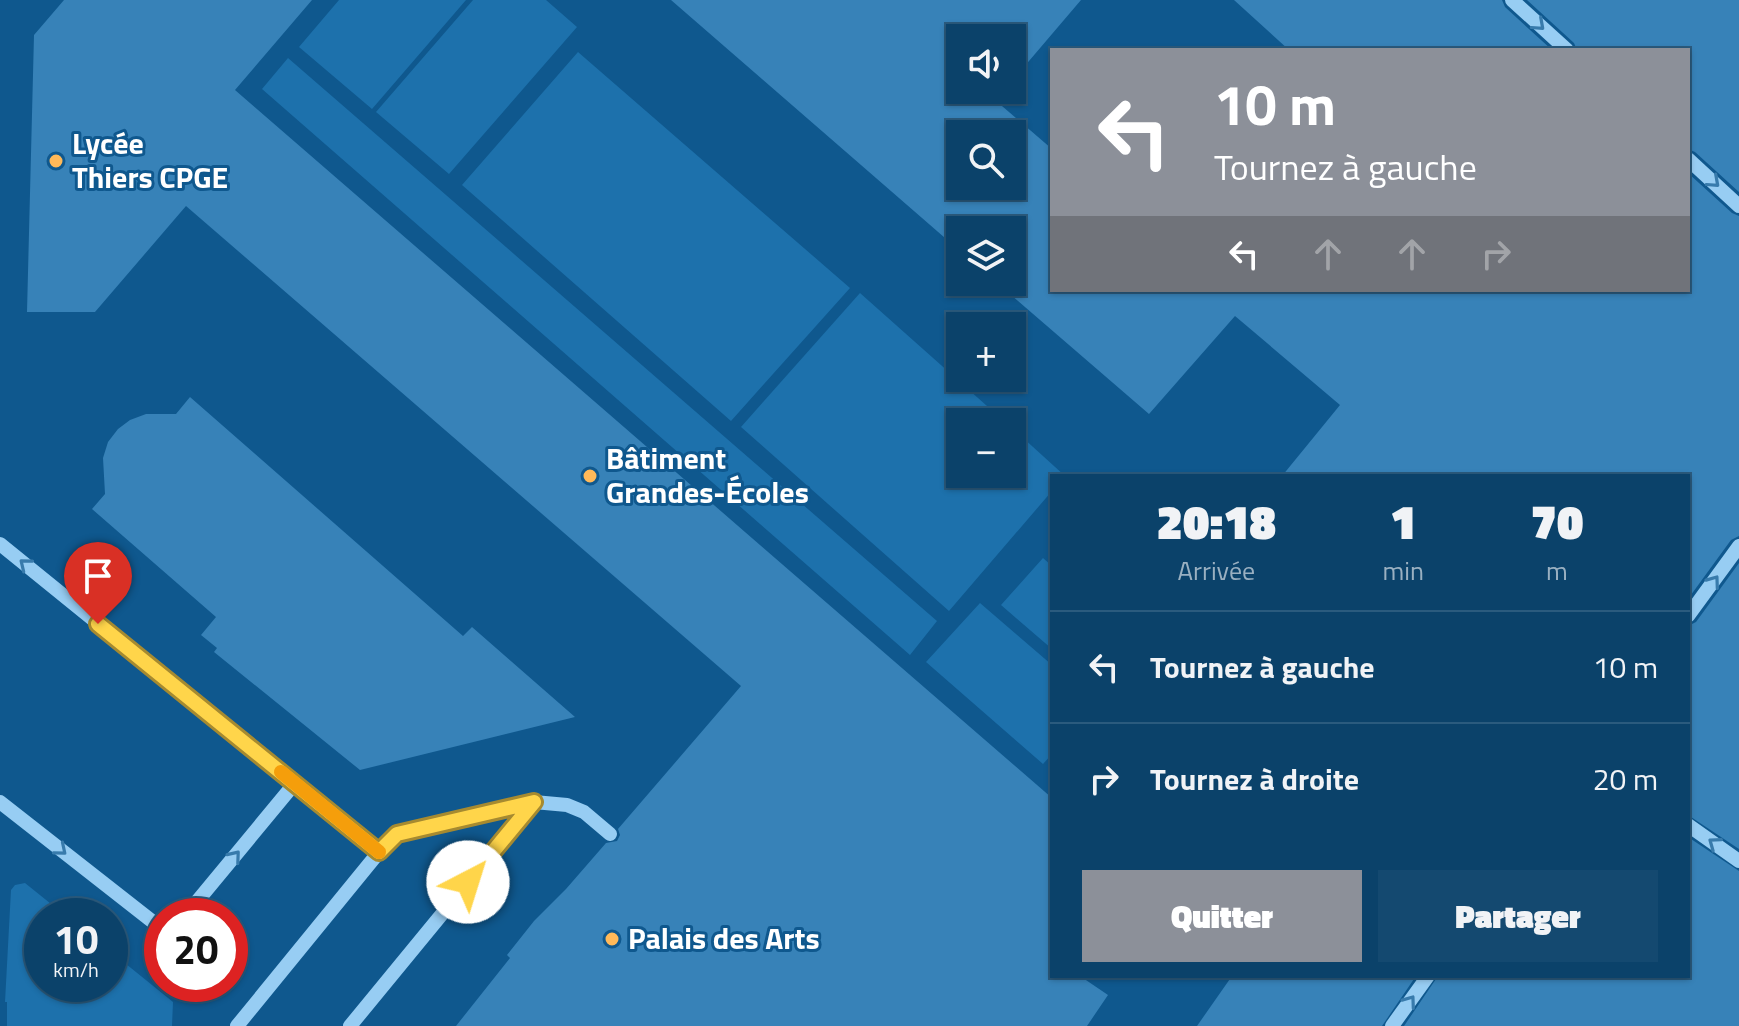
<!DOCTYPE html>
<html lang="fr">
<meta charset="utf-8">
<style>
body{margin:0;font-family:"Titillium Web",sans-serif;background:#144970;color:#f1f3f6;height:100vh;display:flex;flex-direction:column;font-size:30px;white-space:nowrap}
*{box-sizing:border-box;margin:0}
p{font-size:26px;color:#9ab0c1}
.icon{flex:none;width:44px;height:44px;fill:none;stroke:currentColor;stroke-width:2;stroke-linecap:round;stroke-linejoin:round}
.map{position:relative;flex:1;overflow:hidden}
.details{position:absolute;left:1050px;top:474px;width:640px;height:504px;display:flex;flex-direction:column;background:#0b426a;border-radius:0px;box-shadow:0 2px 6px #0004,0 0 0 2px #2b5b7e}
.details>*{flex:none}
.hud{position:absolute;left:1050px;top:48px;width:640px;height:244px;border-radius:0px;box-shadow:0 2px 6px #0004,0 0 0 2px #2b5b7e;background:#8c9099;color:#fff;overflow:hidden}
.controls{position:absolute;left:946px;top:24px;display:grid;gap:16px}
.controls a{display:grid;place-items:center;width:80px;height:80px;border-radius:0px;background:#0b426a;box-shadow:0 2px 6px #0004,0 0 0 2px #2b5b7e;font-size:40px}
.speed{position:absolute;left:24px;top:898px;display:flex;gap:16px;font-size:40px;font-weight:700;text-align:center}
.speed>*{display:grid;place-content:center;width:104px;height:104px;border-radius:50%;background:#0b426a;box-shadow:0 2px 6px #0004,0 0 0 2px #2b5b7e;line-height:1}
.speed small{font-size:20px;font-weight:400}
.speed .limit{border:12px solid #d22;background:#fff;color:#111}
.pin{position:absolute;display:grid;place-items:center;width:68px;height:68px;color:#fff;margin:-82px -34px;border-radius:50% 50% 50% 0;rotate:-45deg;box-shadow:0 0 8px #0007}
.pin .icon{rotate:45deg}
.me{position:absolute;width:88px;margin:-44px;rotate:40deg;stroke-linejoin:round;filter:drop-shadow(0 0 6px #0008)}
.turn{display:flex;align-items:center;gap:28px;height:168px;padding:0 32px;font-size:36px}
.turn .icon{width:104px;height:104px;stroke-width:2.5}
.turn b{display:block;font-size:56px;line-height:68px}
.lanes{display:flex;align-items:center;height:76px;padding:0 32px;background:#0003;justify-content:center;gap:40px;direction:ltr}
.lanes .off{opacity:.35}
.eta{display:flex;justify-content:space-evenly;align-items:center;height:136px;text-align:center}
.eta b{font-size:48px;font-weight:800;line-height:56px}
.button{display:flex;gap:16px;margin-top:auto;padding:16px 32px}
.button a{flex:1;height:92px;border-radius:0px;background:#8c9099;color:#fff;font-size:32px;font-weight:800;line-height:92px;text-align:center}
.button a+a{background:#144970;color:#f1f3f6}
ul{padding:0;list-style:none}
li{display:flex;align-items:center;gap:24px;height:112px;padding:0 32px;border-top:2px solid #2b5b7e}
li div{flex:1}
li b{display:block;font-size:30px}
li em{font-style:normal}
.map>svg:first-child{display:block}
.green{fill:#1d71ac}
.building{fill:#3782b8;fill-rule:evenodd}
.lines{fill:none;stroke-linecap:round;stroke-linejoin:round}
.minor{stroke:#97cdf3;stroke-width:14}
.oneway{stroke:#387bac}
.route-casing{stroke:#a68a30;stroke-width:20}
.route{stroke:#ffd54a;stroke-width:14}
.slow{stroke:#f59e0b;stroke-width:14}
.poi-dot{fill:#ffb959;stroke:#0f588e;stroke-width:3}
.labels{text-anchor:middle;stroke-width:6;stroke-linejoin:round;paint-order:stroke}
.poi-label{font-size:30px;font-weight:bold;fill:#fff;stroke:#0f588e;text-anchor:start}
</style>
<div class="map">
<svg width="1739" height="1026" viewBox="0 0 1739 1026">
<rect width="100%" height="100%" fill="#0f588e"/>
<!-- green -->
<path class="green" d="M 339,0 L 466,0 L 372,109 L 299,47 Z
M 473,0 L 546,0 L 577,27 L 449,174 L 376,112 Z
M 578,52 L 850,288 L 731,421 L 462,185 Z
M 288,58 L 937,621 L 910,655 L 262,89 Z
M 860,293 L 1005,422 L 960,422 L 960,474 L 1012,474 L 1012,428 L 1065,476 L 1052,476 L 1052,491 L 949,611 L 741,427 Z
M 1043,558 L 1052,566 L 1052,649 L 1001,605 Z
M 980,603 L 1052,665 L 1052,754 L 1043,764 L 926,662 Z
M 25,883 L 66,916 L 42,916 L 42,984 L 110,984 L 110,951 L 173,1002 L 172,1026 L 7,1026 L 7,1002 L 5,1002 L 11,890 L 15,885 Z"/>
<!-- building -->
<path class="building" d="M 64,0 L 312,0 L 235,90 L 1052,798 L 1052,976 L 1080,976 L 1108,995 L 1087,1026 L 456,1026 L 510,958 L 507,955 L 534,921 L 566,889 L 606,843 L 617,841 L 620,835 L 618,829 L 741,686 L 186,206 L 95,312 L 27,312 L 34,35 Z
M 671,0 L 1081,0 L 1012,81 L 1012,38 L 960,38 L 960,90 L 1004,90 L 995,100 L 1052,149 L 1052,290 L 1688,290 L 1688,173 L 1732,213 L 1739,216 L 1739,536 L 1731,540 L 1688,599 L 1688,476 L 1282,476 L 1340,405 L 1235,316 L 1149,414 L 996,282 L 1012,282 L 1012,230 L 960,230 L 960,251 ZM 960,134 L 1012,134 L 1012,186 L 960,186 Z
M 1234,0 L 1502,0 L 1505,7 L 1552,50 L 1289,50 Z
M 1527,0 L 1739,0 L 1739,192 L 1695,152 L 1688,149 L 1688,50 L 1577,50 L 1574,43 Z
M 190,397 L 463,636 L 472,627 L 575,717 L 360,770 L 214,652 L 217,648 L 201,635 L 216,617 L 92,509 L 105,494 L 103,458 L 108,442 L 118,429 L 130,420 L 146,414 L 176,414 Z
M 1739,563 L 1739,849 L 1688,815 L 1688,626 L 1696,622 Z
M 1688,837 L 1739,871 L 1739,1026 L 1404,1026 L 1438,976 L 1688,976 Z
M 1232,976 L 1416,976 L 1382,1026 L 1197,1026 Z"/>
<g class="lines">
<!-- minor -->
<path class="minor" d="M 1512,0 L 1567,50
M 1688,159 L 1739,206
M 0,544 L 295,783 L 185,916
M 1688,616 L 1739,546
M 295,783 L 379,852 L 397,834 L 534,802 L 567,805 L 584,812 L 610,834
M 0,802 L 162,929
M 1688,825 L 1739,861
M 237,1026 L 379,852
M 350,1026 L 534,802
M 1392,1026 L 1428,976"/>
</g>
<!-- one-way arrows -->
<defs><path id="oneway-chevron" d="M-2-3.5L2.5 0L-2 3.5" fill="none" stroke-width="1.6" stroke-linecap="round" stroke-linejoin="round" transform="scale(2)"/></defs>
<g class="oneway">
<use href="#oneway-chevron" transform="translate(1539 25) rotate(42)"/>
<use href="#oneway-chevron" transform="translate(1714 182) rotate(42)"/>
<use href="#oneway-chevron" transform="translate(25 564) rotate(-141)"/>
<use href="#oneway-chevron" transform="translate(1714 581) rotate(-54)"/>
<use href="#oneway-chevron" transform="translate(1714 843) rotate(-144)"/>
<use href="#oneway-chevron" transform="translate(61 850) rotate(40)"/>
<use href="#oneway-chevron" transform="translate(235 856) rotate(-50)"/>
<use href="#oneway-chevron" transform="translate(1410 1001) rotate(-54)"/>
</g>
<g class="lines">
<!-- route casing -->
<g class="route-casing">
<path id="route" d="M 98,624 L 379,852 L 397,834 L 534,802 L 468,882"/>
</g>
<!-- route -->
<use href="#route" class="route"/>
<!-- slow -->
<path class="slow" d="M 281,772 L 379,852"/>
</g>
<!-- markers -->
<g class="poi-dot">
<circle cx="56" cy="161" r="8"/>
<circle cx="590" cy="476" r="8"/>
<circle cx="612" cy="939" r="8"/>
</g>
<g class="labels">
<!-- poi labels -->
<g class="poi-label">
<text x="72" y="154">Lycée<tspan x="72" dy="34">Thiers CPGE</tspan></text>
<text x="606" y="469">Bâtiment<tspan x="606" dy="34">Grandes-Écoles</tspan></text>
<text x="628" y="949">Palais des Arts</text>
</g>
</g>
</svg>
<div class="controls">
<a><svg class="icon" aria-label="sound" viewBox="0 0 24 24"><path d="M4 9h4l5-4v14l-5-4H4zM17 9q2 3 0 6"/></svg></a>
<a><svg class="icon" aria-label="search" viewBox="0 0 24 24"><circle cx="10" cy="10" r="6"/><path d="M15 15l6 6"/></svg></a>
<a><svg class="icon" aria-label="layers" viewBox="0 0 24 24"><path d="M12 4l9 5-9 5-9-5zM3 14l9 5 9-5"/></svg></a>
<a>+</a>
<a>−</a>
</div>
<div class="speed"><div>10<small>km/h</small></div><div class="limit">20</div></div>
<div class="pin" style="left:98px;top:624px;background:#d93025"><svg class="icon" aria-label="arrive" viewBox="0 0 24 24"><path d="M6 21V4h12l-3 4 3 4H6"/></svg></div>
<svg class="me" style="left:468px;top:882px" viewBox="-20 -20 40 40"><circle r="19" fill="#fff"/><path d="M0-13L10 11 0 6-10 11z" fill="#ffd54a"/></svg>
<div class="hud">
<div class="turn"><svg class="icon" aria-label="left" viewBox="0 0 24 24"><path d="M17 20v-9H6M10 6l-5 5 5 5"/></svg><div><b>10 m</b>Tournez à gauche</div></div>
<div class="lanes"><svg class="icon" aria-label="left" viewBox="0 0 24 24"><path d="M17 20v-9H6M10 6l-5 5 5 5"/></svg><svg class="icon off" aria-label="ahead" viewBox="0 0 24 24"><path d="M12 20V5M6 11l6-6 6 6"/></svg><svg class="icon off" aria-label="ahead" viewBox="0 0 24 24"><path d="M12 20V5M6 11l6-6 6 6"/></svg><svg class="icon off" aria-label="right" viewBox="0 0 24 24"><path d="M7 20v-9h11M14 6l5 5-5 5"/></svg></div>
</div>
<section class="details">
<div class="eta">
<div><b>20:18</b><p>Arrivée</p></div>
<div><b>1</b><p>min</p></div>
<div><b>70</b><p>m</p></div>
</div>
<ul>
<li><svg class="icon" aria-label="left" viewBox="0 0 24 24"><path d="M17 20v-9H6M10 6l-5 5 5 5"/></svg><div><b>Tournez à gauche</b></div><em>10 m</em></li>
<li><svg class="icon" aria-label="right" viewBox="0 0 24 24"><path d="M7 20v-9h11M14 6l5 5-5 5"/></svg><div><b>Tournez à droite</b></div><em>20 m</em></li>
</ul>
<div class="button"><a>Quitter</a><a>Partager</a></div>
</section>
</div>
